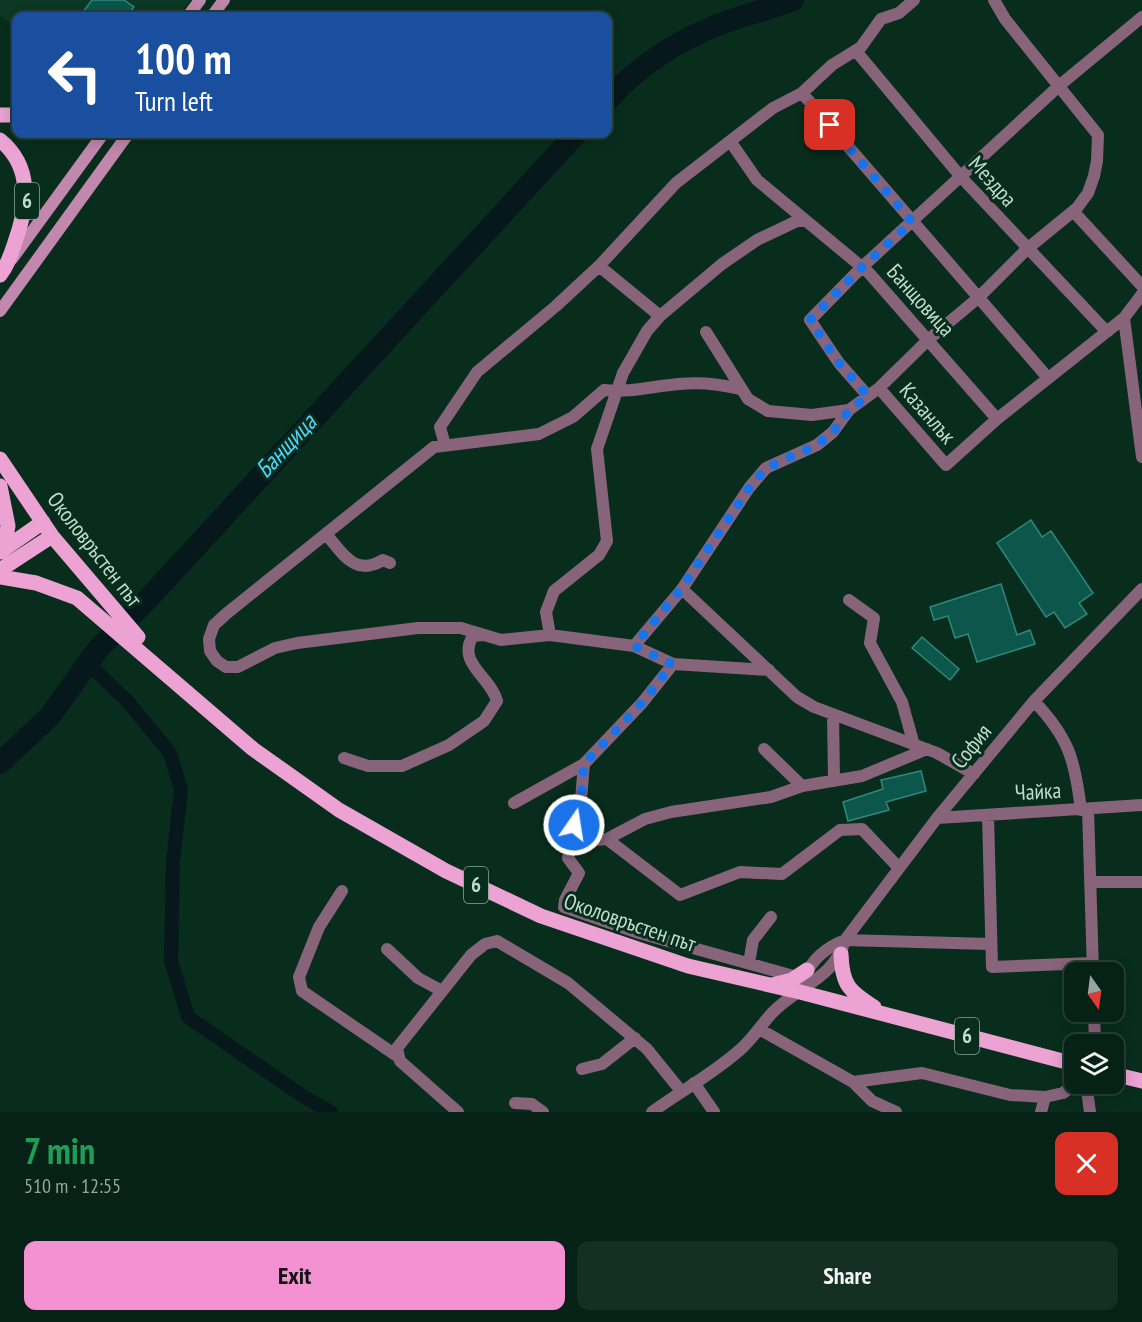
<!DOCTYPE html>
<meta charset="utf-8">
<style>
body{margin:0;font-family:"PT Sans Narrow",sans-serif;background:#142f23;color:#f1f3f6;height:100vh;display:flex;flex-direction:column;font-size:22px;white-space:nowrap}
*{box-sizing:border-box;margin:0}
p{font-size:20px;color:#98a4a1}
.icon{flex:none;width:33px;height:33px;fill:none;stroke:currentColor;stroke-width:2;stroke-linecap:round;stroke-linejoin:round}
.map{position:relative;height:1112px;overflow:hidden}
.details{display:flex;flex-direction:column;background:#062216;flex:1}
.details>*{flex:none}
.hud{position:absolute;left:12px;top:12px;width:600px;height:126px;border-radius:12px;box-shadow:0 3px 15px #0003,0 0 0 2px #273f35;background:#1a4fa0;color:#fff;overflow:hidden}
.needle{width:39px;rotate:166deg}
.controls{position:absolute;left:1064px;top:962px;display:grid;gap:12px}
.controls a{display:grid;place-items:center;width:60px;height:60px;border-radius:12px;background:#062216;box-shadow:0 3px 15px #0003,0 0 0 2px #273f35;font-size:30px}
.pin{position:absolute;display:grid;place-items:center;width:51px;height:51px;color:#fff;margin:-26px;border-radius:12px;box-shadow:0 3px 9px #0006}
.me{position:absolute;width:66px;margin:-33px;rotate:13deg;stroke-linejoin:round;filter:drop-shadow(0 0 4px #0008)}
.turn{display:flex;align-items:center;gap:21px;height:126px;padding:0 24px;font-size:27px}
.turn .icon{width:78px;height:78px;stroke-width:2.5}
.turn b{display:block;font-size:42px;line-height:51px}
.round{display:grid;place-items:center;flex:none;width:63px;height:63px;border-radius:12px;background:#142f23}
.overview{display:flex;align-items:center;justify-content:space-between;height:102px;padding:0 24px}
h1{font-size:36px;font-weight:600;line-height:45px;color:#1e9e55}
.button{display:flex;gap:12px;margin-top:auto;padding:12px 24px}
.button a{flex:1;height:69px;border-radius:12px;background:#f491d3;color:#111;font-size:24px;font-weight:600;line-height:69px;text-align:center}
.button a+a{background:#142f23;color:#f1f3f6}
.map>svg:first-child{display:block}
.built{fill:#0d3825}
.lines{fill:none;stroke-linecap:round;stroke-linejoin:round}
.canal{stroke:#07181d;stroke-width:14}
.river{stroke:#07181d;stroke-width:22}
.building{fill:#0c564c;stroke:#2f897b;stroke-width:1.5}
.street{stroke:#88647b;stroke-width:12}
.secondary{stroke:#c187ac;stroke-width:12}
.primary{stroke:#eca2d2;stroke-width:15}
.route{stroke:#1a73e8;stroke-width:10;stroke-dasharray:0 18}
.labels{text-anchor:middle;stroke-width:6;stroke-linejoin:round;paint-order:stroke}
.shield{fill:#082d1d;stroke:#87a998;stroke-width:1.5}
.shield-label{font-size:21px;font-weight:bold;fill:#bddecc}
.street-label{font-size:22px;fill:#bddecc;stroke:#082d1d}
.water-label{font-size:24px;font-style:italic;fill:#53d5fb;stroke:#082d1d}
</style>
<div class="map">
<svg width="1142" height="1112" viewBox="0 0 1142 1112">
<rect width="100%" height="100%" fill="#082d1d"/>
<!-- built -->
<path class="built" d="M 0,0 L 191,0 L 178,16 L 16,16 L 16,28 L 0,15 Z"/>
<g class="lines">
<!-- canal -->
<path class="canal" d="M 88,663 L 129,703 L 170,753 L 181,790 L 173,860 L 171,961 L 188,1017 L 304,1097 L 331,1112"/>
<!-- river -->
<path class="river" d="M 608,100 C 638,66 675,42 718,25 C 742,15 768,10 793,0
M 0,763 L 50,716 L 98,649 L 147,600 L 576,134"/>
</g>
<!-- building -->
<path class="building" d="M 92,0 L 124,0 L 134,7 L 127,16 L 80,16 Z
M 1031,520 L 1042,537 L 1051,531 L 1093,593 L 1079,603 L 1087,614 L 1065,628 L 1054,612 L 1046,617 L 997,543 Z
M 1001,584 L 1017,635 L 1030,630 L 1035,644 L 977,662 L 968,634 L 955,638 L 948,616 L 934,620 L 930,607 Z
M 922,637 L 959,669 L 950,680 L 912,648 Z
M 921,771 L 926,791 L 886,802 L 889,810 L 848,821 L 843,802 L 883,789 L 881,780 Z"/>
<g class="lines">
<!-- street -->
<path class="street" d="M 856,51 L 961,177 L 1107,332
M 802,93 L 1048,378
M 730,141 L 757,180 L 869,273 L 997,419
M 1073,211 L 1142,286
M 599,266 L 660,316
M 1124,318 L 1142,457
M 706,332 L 748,399 L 768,411 L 812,415 L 849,410 L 879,388 L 929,339 L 978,298 L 1027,249 L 1077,208 L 1088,193 L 1094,176 L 1097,161 L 1098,135 L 1005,19 L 994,0
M 879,388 L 946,465 L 997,419 L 1124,318 L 1142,294
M 740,389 C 720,384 700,382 679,384 C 653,386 630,393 604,390 L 573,417 L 539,434 L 434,447 L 226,614 L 214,625 L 209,639 L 210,651 L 217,661 L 226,667 L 238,667 L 275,648 L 297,643 L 418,628 L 461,628 L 501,640 L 550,635 L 634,646 L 673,664 L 769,670
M 868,396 L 839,363 L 810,320 L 861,268 L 1060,85 L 1142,17
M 445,445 L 440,427 L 477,372 L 556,306 L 599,266 L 676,183 L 773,108 L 802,93 L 832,65 L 861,47 L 881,19 L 899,13 L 914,0
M 326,534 C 343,554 355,577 383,560 L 390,563
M 682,589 L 797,697 L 814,707 L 937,753 L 974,774
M 849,600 L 874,618 L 870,643 L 902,702 L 914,745
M 550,635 L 546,612 L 554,591 L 599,555 L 607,541 L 597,449 L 623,373 L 647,331 L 660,316 L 722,264 L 757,240 L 797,221 L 806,221
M 634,646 L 682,589 L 749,488 L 766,468 L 817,445 L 833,432 L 849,410
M 1034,701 C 1069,738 1075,760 1081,810
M 833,714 L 834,779
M 764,749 L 802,786
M 344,758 L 368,766 L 402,766 L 449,745 L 484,721 L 497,701 C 491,677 456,663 473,636 L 483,635
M 584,764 L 581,799 L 574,825 L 579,833 L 597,840 L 607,839 L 645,819 L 671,812 L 771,797 L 802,786 L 862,776 L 927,749
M 514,803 L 584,764 L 642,703 L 673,664
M 1088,809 L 1093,972
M 988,815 L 992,967 L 1092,963
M 937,818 L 1142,805
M 583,835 L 570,850 L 568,858 L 579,873 L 565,900 L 564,907 L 639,933 L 797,977
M 607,839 L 680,895 L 740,872 L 782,874 L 840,830 L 862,829 L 899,868
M 1090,882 L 1142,882
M 342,891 L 319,927 L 299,977 L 302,991 L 397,1056
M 387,949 L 418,978 L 442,991
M 749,963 L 753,940 L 771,917
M 804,978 C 812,959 827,947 845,940 L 990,944
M 1094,1011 L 1095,1044
M 759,1029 L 853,1082 L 922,1073 L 1010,1095 L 1045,1097 L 1063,1093 L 1077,1083
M 582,1069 L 602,1064 L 635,1038
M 853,1082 L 872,1101 L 896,1112
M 694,1083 L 714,1112
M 1086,1083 L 1090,1112
M 515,1103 L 532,1104 L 543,1112
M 458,1112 L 400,1061 L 397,1048 L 471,955 L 485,944 L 497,941 L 568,983 L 647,1049 L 681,1091
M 652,1112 C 681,1091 716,1072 742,1048 C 754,1037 762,1024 772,1013 C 798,986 834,979 845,940 L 937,818 L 1034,701 L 1142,589
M 1041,1112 L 1045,1097"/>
<!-- secondary -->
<path class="secondary" d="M 188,16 L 200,0
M 212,16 L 224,0
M 12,259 L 103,134
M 0,311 L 128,134"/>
<!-- primary -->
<path class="primary" d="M 0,115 L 16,115
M 0,140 C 33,167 28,206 15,242 C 11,254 8,265 0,275
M 0,459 L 52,536 L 138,637
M 0,486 L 8,526 L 4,548
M 0,552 L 43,522
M 0,570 L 52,536
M 0,577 L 36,583 L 77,598 L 253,749 L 339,810 L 446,871 L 541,916 L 688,966 L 800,992 L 1074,1064
M 841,954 C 842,985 849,991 874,1007
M 772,985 L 792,980 L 807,970
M 1113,1074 L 1142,1081"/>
</g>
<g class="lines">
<!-- route -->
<path class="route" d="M 574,825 L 581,800 L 584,764 L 642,703 L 672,664 L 634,646 L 681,589 L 749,488 L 766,468 L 817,445 L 833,432 L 849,410 L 868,396 L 839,363 L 810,320 L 861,268 L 912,222 L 830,125"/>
</g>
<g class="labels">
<!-- shield labels -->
<g class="shield">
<rect x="15" y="183" width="24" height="36" rx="4.5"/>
<rect x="464" y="867" width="24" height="36" rx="4.5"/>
<rect x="955" y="1018" width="24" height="36" rx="4.5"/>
</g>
<g class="shield-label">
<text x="27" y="208">6</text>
<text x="476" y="892">6</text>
<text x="967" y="1043">6</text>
</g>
<!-- street labels -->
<g class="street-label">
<text transform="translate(993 181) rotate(48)" y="8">Мездра</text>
<text transform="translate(921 300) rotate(48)" y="8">Банщовица</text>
<text transform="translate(928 413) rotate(49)" y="8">Казанлък</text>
<text transform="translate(95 549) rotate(52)" y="8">Околовръстен път</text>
<text transform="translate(971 746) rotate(-51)" y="8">София</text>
<text transform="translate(1038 791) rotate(-3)" y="8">Чайка</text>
<text transform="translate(630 922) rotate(19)" y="8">Околовръстен път</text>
</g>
<!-- water labels -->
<g class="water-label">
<text transform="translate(286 446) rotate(-47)" y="8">Банщица</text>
</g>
</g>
</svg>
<div class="controls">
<a><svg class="needle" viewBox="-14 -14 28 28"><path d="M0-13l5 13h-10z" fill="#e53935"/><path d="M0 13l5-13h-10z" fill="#98a4a1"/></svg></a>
<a><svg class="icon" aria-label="layers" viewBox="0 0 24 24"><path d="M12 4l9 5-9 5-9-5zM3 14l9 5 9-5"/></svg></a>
</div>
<div class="pin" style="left:830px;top:125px;background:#d93025"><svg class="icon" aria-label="arrive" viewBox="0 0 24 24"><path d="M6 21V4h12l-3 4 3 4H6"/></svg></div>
<svg class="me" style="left:574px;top:825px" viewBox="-20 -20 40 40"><circle r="17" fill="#1a73e8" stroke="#fff" stroke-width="3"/><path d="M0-11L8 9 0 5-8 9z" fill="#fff"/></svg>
<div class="hud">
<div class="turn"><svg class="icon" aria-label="left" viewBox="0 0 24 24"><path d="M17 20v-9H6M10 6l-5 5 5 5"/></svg><div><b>100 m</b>Turn left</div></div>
</div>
</div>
<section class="details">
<div class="overview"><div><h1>7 min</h1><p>510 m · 12:55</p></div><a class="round" style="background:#d93025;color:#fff"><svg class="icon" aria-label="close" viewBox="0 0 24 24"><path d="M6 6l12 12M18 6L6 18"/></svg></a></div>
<div class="button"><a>Exit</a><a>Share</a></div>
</section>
